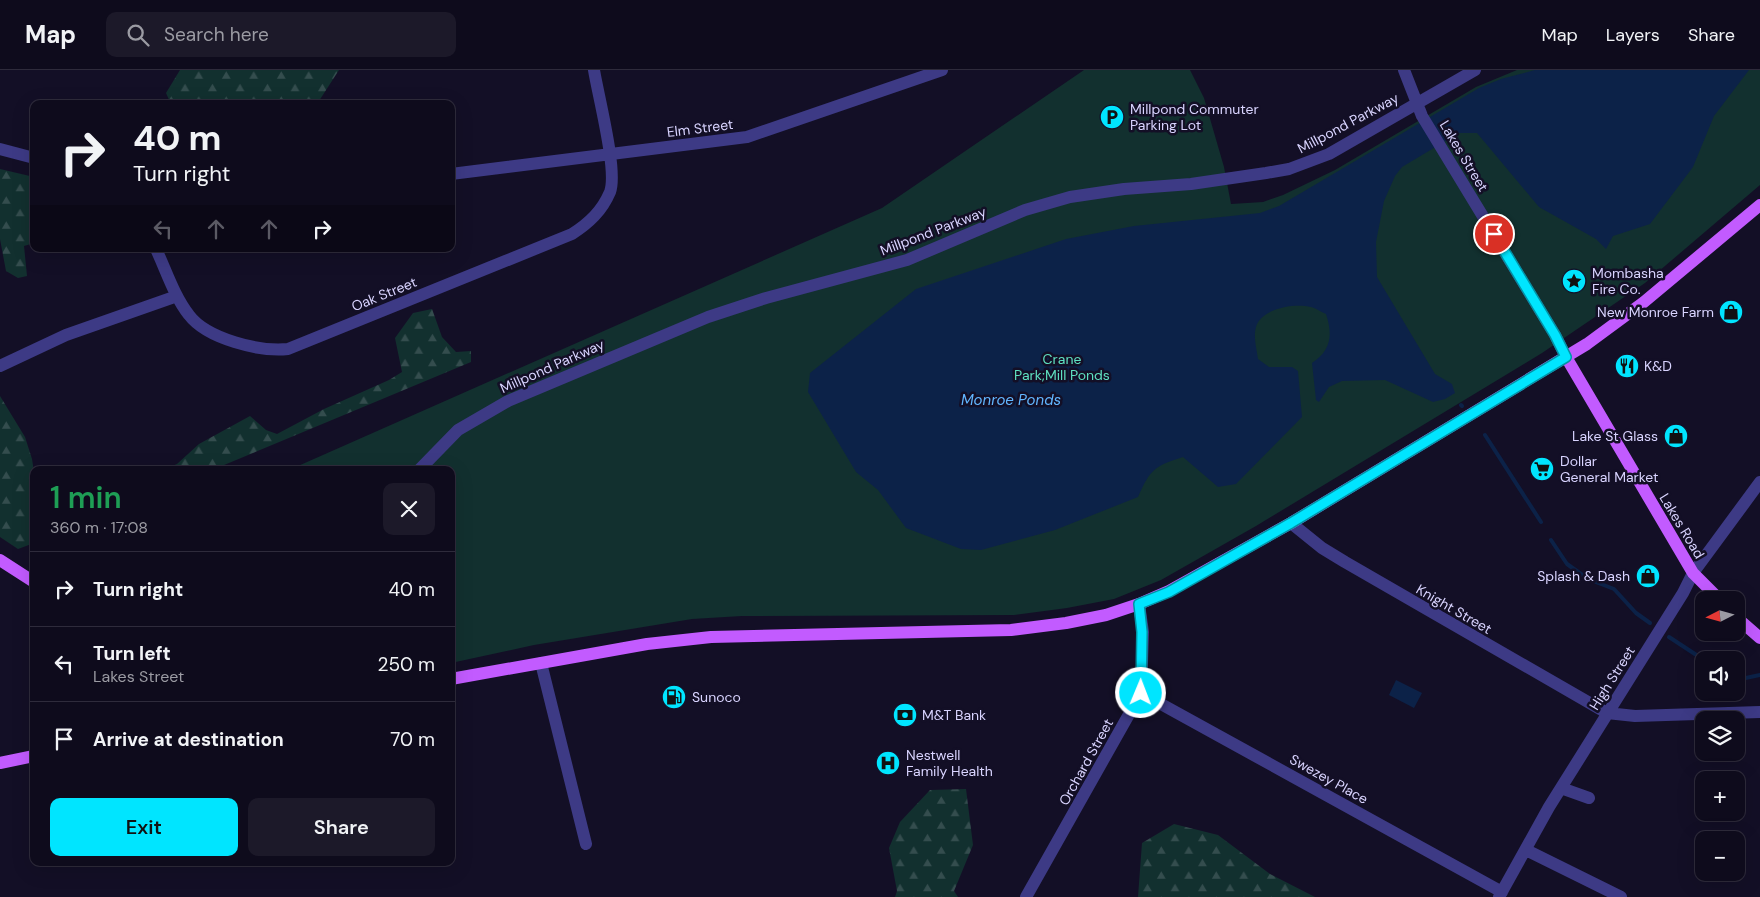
<!DOCTYPE html>
<meta charset="utf-8">
<style>
body{margin:0;font-family:"DM Sans",sans-serif;background:#1c1929;color:#f1f3f6;height:100vh;display:flex;flex-direction:column;font-size:19px;white-space:nowrap}
*{box-sizing:border-box;margin:0}
p{font-size:16px;color:#9b9ba3}
.icon{flex:none;width:28px;height:28px;fill:none;stroke:currentColor;stroke-width:2;stroke-linecap:round;stroke-linejoin:round}
.map{position:relative;flex:1;overflow:hidden}
.side{position:absolute;left:30px;top:396px;width:425px;height:400px;display:flex;flex-direction:column;background:#0e0b1c;border-radius:10px;box-shadow:0 5px 20px #0002,0 0 0 1px #2e2b3b}
.side>*{flex:none}
.hud{position:absolute;left:30px;top:30px;width:425px;height:152px;border-radius:10px;box-shadow:0 5px 20px #0002,0 0 0 1px #2e2b3b;background:#0e0b1c;color:#f1f3f6;overflow:hidden}
.needle{width:32px;rotate:264deg}
.fabs{position:absolute;left:1695px;top:521px;display:grid;gap:10px}
.fabs a{display:grid;place-items:center;width:50px;height:50px;border-radius:10px;background:#0e0b1c;box-shadow:0 5px 20px #0002,0 0 0 1px #2e2b3b;font-size:25px}
.pin{position:absolute;display:grid;place-items:center;width:42px;height:42px;color:#fff;margin:-21px;border:2px solid #fff;border-radius:50%;box-shadow:0 1px 5px #0007}
.me{position:absolute;width:55px;margin:-28px;rotate:1deg;stroke-linejoin:round;filter:drop-shadow(0 0 4px #0008)}
.turn{display:flex;align-items:center;gap:18px;height:105px;padding:0 20px;font-size:22px}
.turn .icon{width:65px;height:65px;stroke-width:2.5}
.turn b{display:block;font-size:35px;line-height:42px}
.lanes{display:flex;align-items:center;height:48px;padding:0 20px;background:#0003;justify-content:center;gap:25px;direction:ltr}
.lanes .off{opacity:.35}
.round{display:grid;place-items:center;flex:none;width:52px;height:52px;border-radius:10px;background:#1c1929}
.head{display:flex;align-items:center;justify-content:space-between;height:85px;padding:0 20px}
h1{font-size:30px;font-weight:600;line-height:38px;color:#1e9e55}
.cta{display:flex;gap:10px;margin-top:auto;padding:10px 20px}
.cta a{flex:1;height:58px;border-radius:10px;background:#00e5ff;color:#111;font-size:20px;font-weight:600;line-height:58px;text-align:center}
.cta a+a{background:#1c1929;color:#f1f3f6}
ul{padding:0;list-style:none}
li{display:flex;align-items:center;gap:15px;height:75px;padding:0 20px;border-top:1px solid #2e2b3b}
li div{flex:1}
li b{display:block;font-size:19px}
li em{font-style:normal}
header{display:flex;align-items:center;gap:30px;box-sizing:border-box;height:70px;padding:0 25px;background:#0e0b1c;border-bottom:1px solid #2e2b3b}
header strong{font-size:24px}
nav{display:flex;gap:28px;margin-inline-start:auto;font-size:18px}
.search{width:350px;height:45px;background:#1c1929;display:flex;align-items:center;gap:12px;box-sizing:border-box;padding:0 18px;border-radius:10px;color:#9b9ba3;font-size:19px}
.map>svg:first-child{display:block}
.forest{fill:url(#forest-firs)}
.park{fill:#12302f}
.water{fill:#0c2248}
.lines{fill:none;stroke-linecap:round;stroke-linejoin:round}
.stream{stroke:#0c2248;stroke-width:4}
.minor{stroke:#3d3a85;stroke-width:12}
.major{stroke:#c25bff;stroke-width:12}
.route-casing{stroke:#0095a6;stroke-width:12}
.route{stroke:#00e5ff;stroke-width:9}
.labels{text-anchor:middle;stroke-width:5;stroke-linejoin:round;paint-order:stroke}
.poi-label{font-size:14px;fill:#d9d4ff;stroke:#130f26;text-anchor:start}
.street-label{font-size:14px;fill:#d9d4ff;stroke:#130f26}
.park-label{font-size:14px;fill:#5fe0c0;stroke:#130f26}
.water-label{font-size:15px;font-style:italic;fill:#62b6ff;stroke:#130f26}
</style>
<header>
<strong>Map</strong>
<div class="search"><svg class="icon" aria-label="search" viewBox="0 0 24 24"><circle cx="10" cy="10" r="6"/><path d="M15 15l6 6"/></svg>Search here</div>
<nav><a>Map</a><a>Layers</a><a>Share</a></nav>
</header>
<div class="map">
<svg width="1760" height="827" viewBox="0 0 1760 827">
<defs>
<pattern id="forest-firs" width="22" height="20" patternUnits="userSpaceOnUse" patternTransform="scale(1.25)"><rect width="22" height="20" fill="#12302f"/><path d="M5 1l3.5 6h-7zM16 11l3.5 6h-7z" fill="#344d4e"/></pattern>
</defs>
<rect width="100%" height="100%" fill="#130f26"/>
<!-- forest -->
<path class="forest" d="M 180,0 L 339,0 L 317,34 L 294,34 L 290,31 L 256,29 L 252,34 L 171,34 L 166,23 Z
M 0,99 L 34,107 L 34,173 L 24,176 L 27,206 L 18,208 L 6,201 L 0,169 Z
M 432,239 L 442,267 L 456,282 L 471,281 L 471,292 L 212,400 L 163,400 L 177,394 L 199,374 L 250,346 L 266,360 L 277,364 L 324,339 L 389,310 L 402,302 L 395,268 L 413,243 Z
M 0,326 L 25,367 L 32,389 L 34,402 L 34,473 L 18,479 L 0,467 Z
M 966,719 L 973,775 L 954,821 L 958,827 L 895,827 L 897,821 L 889,778 L 900,752 L 930,720 Z
M 1174,754 L 1218,765 L 1270,804 L 1315,827 L 1138,827 L 1142,773 Z"/>
<!-- park -->
<path class="park" d="M 1084,0 L 1190,0 L 1204,28 L 1224,97 L 1231,134 L 1263,132 L 1283,125 L 1335,100 L 1476,17 L 1517,0 L 1760,0 L 1760,115 L 1645,213 L 1542,283 L 1256,456 L 1161,510 L 1114,529 L 1067,538 L 1014,545 L 742,546 L 692,549 L 534,575 L 451,593 L 451,400 L 289,400 L 882,138 Z"/>
<!-- water -->
<path class="water" d="M 1535,0 L 1749,0 L 1714,46 L 1693,97 L 1650,154 L 1613,166 L 1606,179 L 1596,169 L 1539,137 L 1477,63 L 1459,63 L 1402,97 L 1395,106 L 1384,131 L 1376,172 L 1377,207 L 1435,304 L 1452,314 L 1455,323 L 1445,329 L 1433,332 L 1385,310 L 1342,311 L 1329,317 L 1319,332 L 1316,330 L 1312,293 C 1331,281 1333,265 1326,244 C 1321,242 1316,238 1311,237 C 1294,233 1262,238 1256,257 C 1253,267 1257,280 1258,289 L 1269,297 L 1292,297 L 1298,301 L 1302,347 L 1236,414 L 1218,417 L 1183,387 C 1154,396 1150,400 1138,427 L 1055,460 L 981,480 L 961,479 L 906,458 L 878,420 L 856,402 L 808,322 L 810,303 L 916,219 L 1066,169 L 1134,156 L 1260,143 L 1279,136 L 1479,18 L 1501,9 Z
M 1396,610 L 1422,623 L 1414,638 L 1389,625 Z"/>
<g class="lines">
<!-- stream -->
<path class="stream" d="M 1461,335 L 1462,336
M 1485,365 L 1541,452
M 1551,470 L 1567,494 L 1588,509 L 1614,519 L 1636,543 L 1650,553
M 1669,567 L 1704,590
M 1736,610 L 1760,605"/>
<!-- minor -->
<path class="minor" d="M 1404,0 L 1422,46 L 1555,265 L 1566,287
M 0,79 L 34,88
M 451,104 L 747,67 L 942,0
M 156,179 C 166,200 174,226 189,245 C 207,269 260,282 288,279 L 572,164 C 589,153 602,141 610,122 C 618,101 598,25 594,0
M 0,296 L 66,265 L 177,226
M 419,400 L 458,360 L 508,331 L 708,247 L 766,228 L 907,190 L 1025,140 L 1070,127 L 1124,119 L 1191,114 L 1266,103 L 1289,99 L 1329,84 L 1475,0
M 1291,453 L 1322,478 L 1345,492 L 1607,643 L 1635,646 L 1760,642
M 541,593 L 586,774
M 1141,623 L 1502,822
M 1561,718 L 1589,728
M 1526,780 L 1621,827
M 1026,827 L 1141,623 L 1143,562 L 1139,534
M 1499,827 L 1549,737 L 1683,523 L 1693,503 L 1760,412"/>
<!-- major -->
<path class="major" d="M 1566,287 L 1693,503 L 1720,530
M 0,490 L 34,512
M 1736,547 L 1760,568
M 451,609 L 647,574 L 711,567 L 1011,560 L 1066,553 L 1106,545 L 1139,534 L 1169,521 L 1291,453 L 1587,274 L 1644,232 L 1760,135
M 0,693 L 34,686"/>
</g>
<g class="lines">
<!-- route casing -->
<g class="route-casing">
<path id="route" d="M 1141,623 L 1142,562 L 1139,534 L 1169,522 L 1291,453 L 1566,287 L 1555,265 L 1494,164"/>
</g>
<!-- route -->
<use href="#route" class="route"/>
</g>
<!-- icons -->
<defs>
<g id="parking-disc" transform="scale(1.25)"><circle r="9.5" fill="#00e5ff" stroke="#130f26"/><path d="M-3.5-5.5H1a3.5 3.5 0 0 1 0 7H-1V5.5H-3.5ZM-1-3.4V-.6H.8a1.4 1.4 0 0 0 0-2.8Z" fill="#111"/></g>
<g id="sight-disc" transform="scale(1.25)"><circle r="9.5" fill="#00e5ff" stroke="#130f26"/><path d="M0-6L1.8-2.2L6-1.7L2.9 1.2L3.7 5.4L0 3.3L-3.7 5.4L-2.9 1.2L-6-1.7L-1.8-2.2Z" fill="#111"/></g>
<g id="shop-disc" transform="scale(1.25)"><circle r="9.5" fill="#00e5ff" stroke="#130f26"/><path d="M-5-2.5h2.3a2.7 3.5 0 0 1 5.4 0H5L5.5 6h-11ZM-1.5-2.5h3a1.5 2.3 0 0 0-3 0Z" fill="#111"/></g>
<g id="restaurant-disc" transform="scale(1.25)"><circle r="9.5" fill="#00e5ff" stroke="#130f26"/><path d="M-5-6h1v4h1v-4h1v4h1v-4h1v5L-1.5 .5V6h-2V.5L-5-1ZM5-6V6H3V1.5H1.5Q1.5-4 5-6Z" fill="#111"/></g>
<g id="supermarket-disc" transform="scale(1.25)"><circle r="9.5" fill="#00e5ff" stroke="#130f26"/><path d="M-6-5.5h2.5l.6 2H6L4.5 2H-2.5L-4.4-4H-6ZM-1.5 3.2a1.3 1.3 0 1 0 .1 0ZM3 3.2a1.3 1.3 0 1 0 .1 0Z" fill="#111"/></g>
<g id="fuel-disc" transform="scale(1.25)"><circle r="9.5" fill="#00e5ff" stroke="#130f26"/><path d="M-5.5-6h7V0h2V4h1.3V-2.5L3-4.5l.8-.8L6-3V5H2.5V1h-1V6h-7ZM-4.2-4.7v3.2H.2V-4.7Z" fill="#111"/></g>
<g id="bank-disc" transform="scale(1.25)"><circle r="9.5" fill="#00e5ff" stroke="#130f26"/><path d="M-6-4H6V4H-6ZM0-2.3a2.3 2.3 0 1 0 0 4.6a2.3 2.3 0 1 0 0-4.6Z" fill="#111"/></g>
<g id="hospital-disc" transform="scale(1.25)"><circle r="9.5" fill="#00e5ff" stroke="#130f26"/><path d="M-5-5h3v3.5h4V-5h3V5h-3V1.5h-4V5h-3Z" fill="#111"/></g>
</defs>
<g fill-rule="evenodd">
<use href="#parking-disc" x="1112" y="47"/>
<use href="#sight-disc" x="1574" y="211"/>
<use href="#shop-disc" x="1731" y="242"/>
<use href="#restaurant-disc" x="1627" y="296"/>
<use href="#shop-disc" x="1676" y="366"/>
<use href="#supermarket-disc" x="1542" y="399"/>
<use href="#shop-disc" x="1648" y="506"/>
<use href="#fuel-disc" x="674" y="627"/>
<use href="#bank-disc" x="905" y="645"/>
<use href="#hospital-disc" x="888" y="693"/>
</g>
<g class="labels">
<!-- poi labels -->
<g class="poi-label">
<text x="1130" y="44">Millpond Commuter<tspan x="1130" dy="16">Parking Lot</tspan></text>
<text x="1592" y="208">Mombasha<tspan x="1592" dy="16">Fire Co.</tspan></text>
<text x="1714" y="247" text-anchor="end">New Monroe Farm</text>
<text x="1644" y="301">K&amp;D</text>
<text x="1658" y="371" text-anchor="end">Lake St Glass</text>
<text x="1560" y="396">Dollar<tspan x="1560" dy="16">General Market</tspan></text>
<text x="1630" y="511" text-anchor="end">Splash &amp; Dash</text>
<text x="692" y="632">Sunoco</text>
<text x="922" y="650">M&amp;T Bank</text>
<text x="906" y="690">Nestwell<tspan x="906" dy="16">Family Health</tspan></text>
</g>
<!-- street labels -->
<g class="street-label">
<text transform="translate(1348 53) rotate(-28)" y="5">Millpond Parkway</text>
<text transform="translate(700 58) rotate(-7)" y="5">Elm Street</text>
<text transform="translate(1464 86) rotate(59)" y="5">Lakes Street</text>
<text transform="translate(933 161) rotate(-21)" y="5">Millpond Parkway</text>
<text transform="translate(384 224) rotate(-22)" y="5">Oak Street</text>
<text transform="translate(552 296) rotate(-24)" y="5">Millpond Parkway</text>
<text transform="translate(1682 456) rotate(59)" y="5">Lakes Road</text>
<text transform="translate(1454 539) rotate(30)" y="5">Knight Street</text>
<text transform="translate(1612 608) rotate(-58)" y="5">High Street</text>
<text transform="translate(1086 692) rotate(-61)" y="5">Orchard Street</text>
<text transform="translate(1329 709) rotate(29)" y="5">Swezey Place</text>
</g>
<!-- park labels -->
<g class="park-label">
<text x="1062" y="294">Crane<tspan x="1062" dy="16">Park;Mill Ponds</tspan></text>
</g>
<!-- water labels -->
<g class="water-label">
<text x="1011" y="335">Monroe Ponds</text>
</g>
</g>
</svg>
<div class="fabs">
<a><svg class="needle" viewBox="-14 -14 28 28"><path d="M0-13l5 13h-10z" fill="#e53935"/><path d="M0 13l5-13h-10z" fill="#9b9ba3"/></svg></a>
<a><svg class="icon" aria-label="sound" viewBox="0 0 24 24"><path d="M4 9h4l5-4v14l-5-4H4zM17 9q2 3 0 6"/></svg></a>
<a><svg class="icon" aria-label="layers" viewBox="0 0 24 24"><path d="M12 4l9 5-9 5-9-5zM3 14l9 5 9-5"/></svg></a>
<a>+</a>
<a>−</a>
</div>
<div class="pin" style="left:1494px;top:164px;background:#d93025"><svg class="icon" aria-label="arrive" viewBox="0 0 24 24"><path d="M6 21V4h12l-3 4 3 4H6"/></svg></div>
<svg class="me" style="left:1141px;top:623px" viewBox="-20 -20 40 40"><circle r="17" fill="#00e5ff" stroke="#fff" stroke-width="3"/><path d="M0-11L8 9 0 5-8 9z" fill="#fff"/></svg>
<div class="hud">
<div class="turn"><svg class="icon" aria-label="right" viewBox="0 0 24 24"><path d="M7 20v-9h11M14 6l5 5-5 5"/></svg><div><b>40 m</b>Turn right</div></div>
<div class="lanes"><svg class="icon off" aria-label="left" viewBox="0 0 24 24"><path d="M17 20v-9H6M10 6l-5 5 5 5"/></svg><svg class="icon off" aria-label="ahead" viewBox="0 0 24 24"><path d="M12 20V5M6 11l6-6 6 6"/></svg><svg class="icon off" aria-label="ahead" viewBox="0 0 24 24"><path d="M12 20V5M6 11l6-6 6 6"/></svg><svg class="icon" aria-label="right" viewBox="0 0 24 24"><path d="M7 20v-9h11M14 6l5 5-5 5"/></svg></div>
</div>
<section class="side">
<div class="head"><div><h1>1 min</h1><p>360 m · 17:08</p></div><a class="round"><svg class="icon" aria-label="close" viewBox="0 0 24 24"><path d="M6 6l12 12M18 6L6 18"/></svg></a></div>
<ul>
<li><svg class="icon" aria-label="right" viewBox="0 0 24 24"><path d="M7 20v-9h11M14 6l5 5-5 5"/></svg><div><b>Turn right</b></div><em>40 m</em></li>
<li><svg class="icon" aria-label="left" viewBox="0 0 24 24"><path d="M17 20v-9H6M10 6l-5 5 5 5"/></svg><div><b>Turn left</b><p>Lakes Street</p></div><em>250 m</em></li>
<li><svg class="icon" aria-label="arrive" viewBox="0 0 24 24"><path d="M6 21V4h12l-3 4 3 4H6"/></svg><div><b>Arrive at destination</b></div><em>70 m</em></li>
</ul>
<div class="cta"><a>Exit</a><a>Share</a></div>
</section>
</div>
